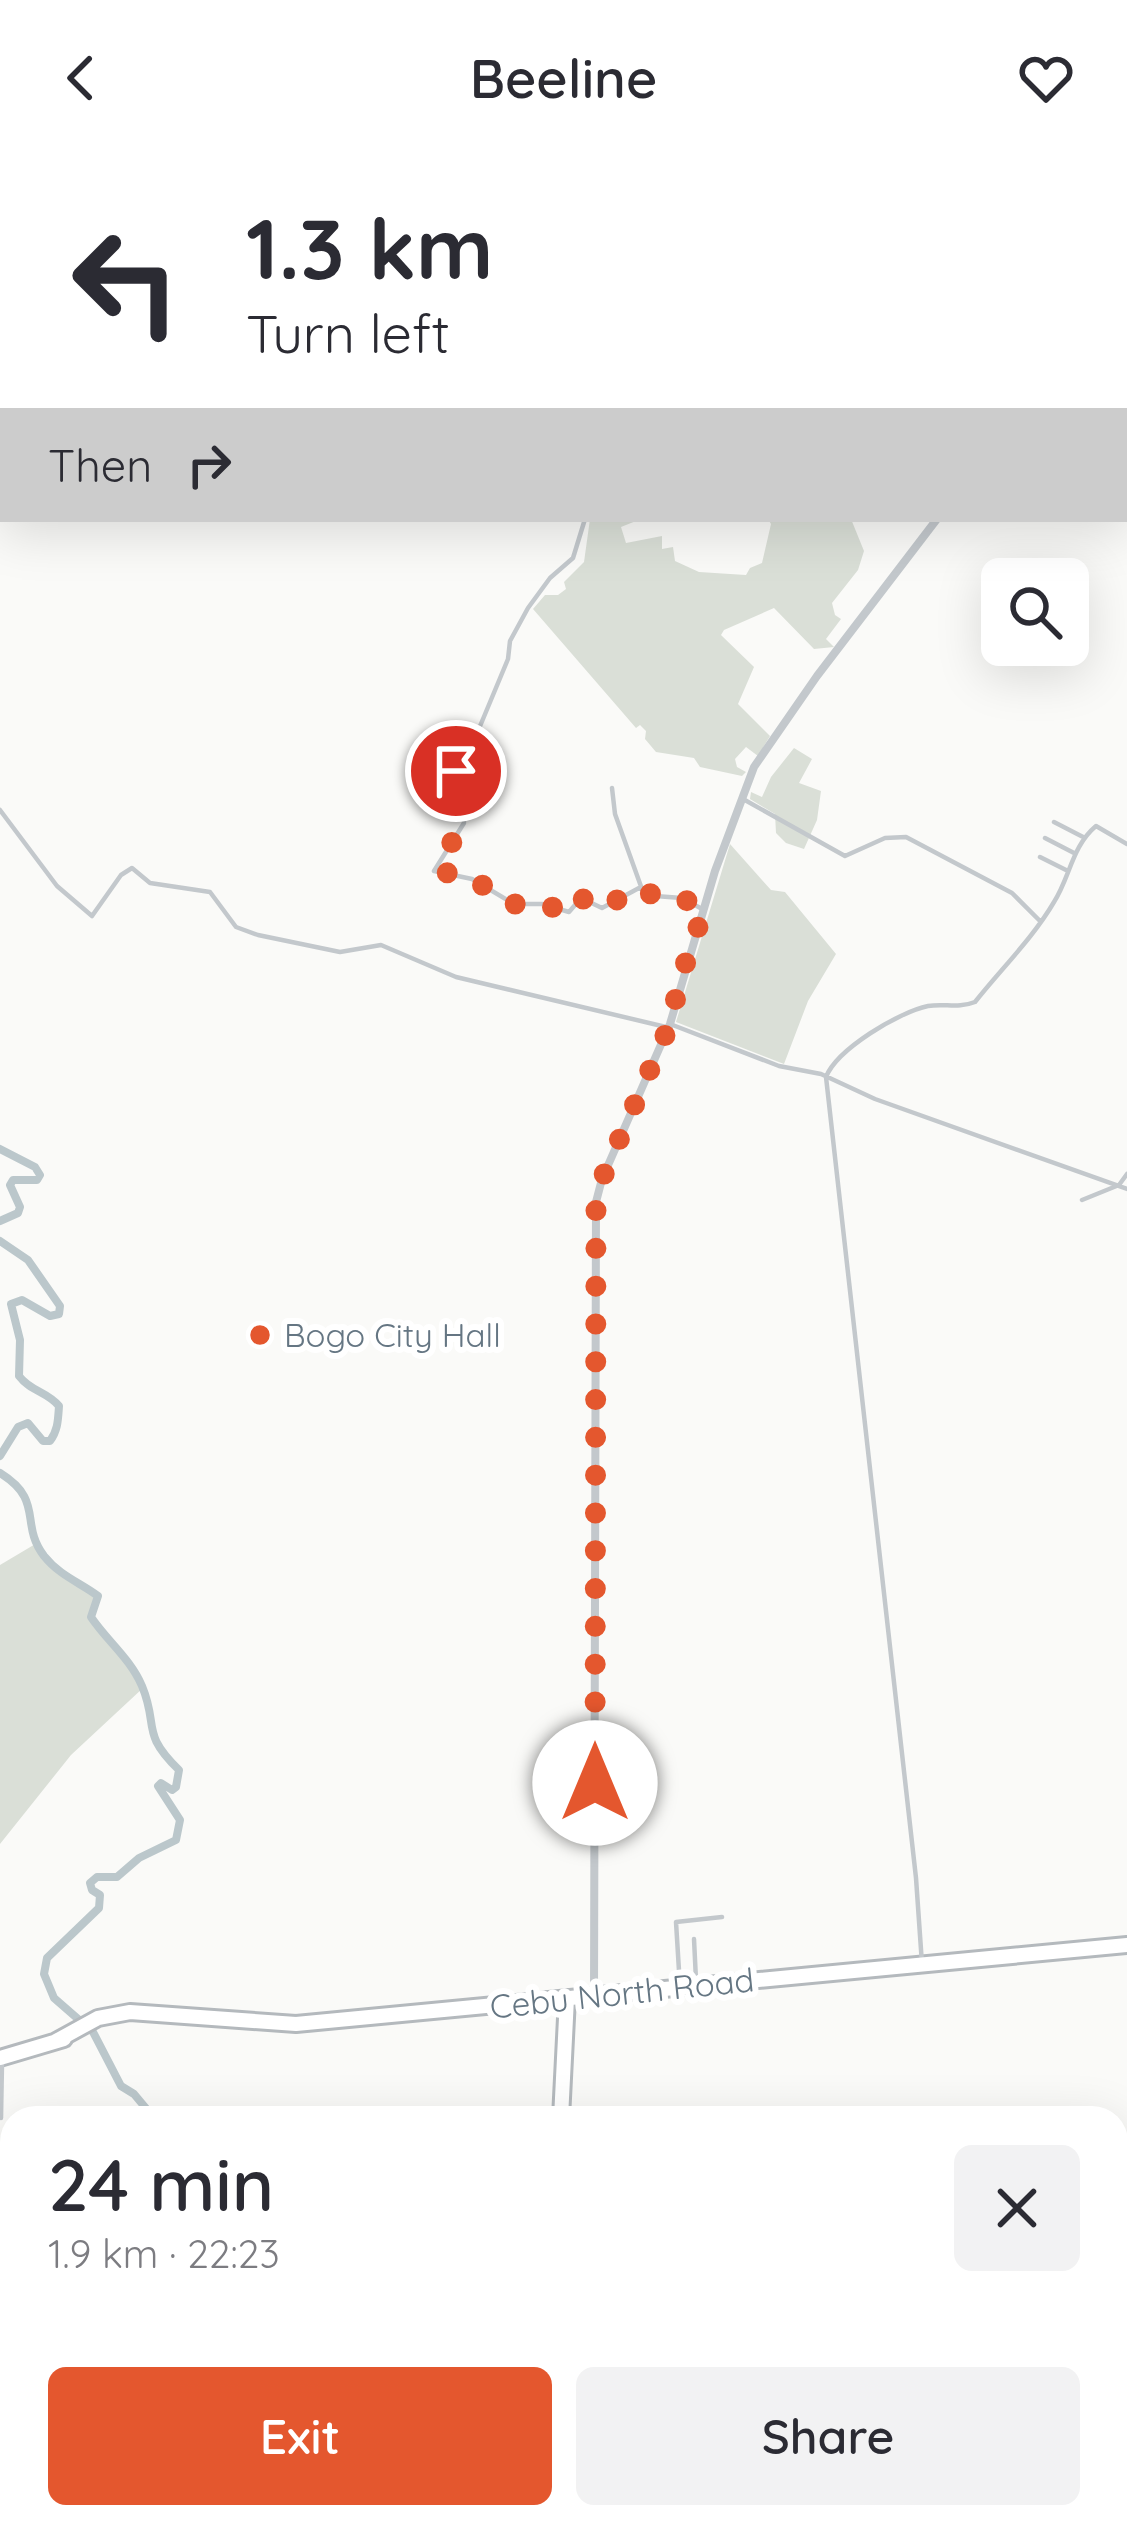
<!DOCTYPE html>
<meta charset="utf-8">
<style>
body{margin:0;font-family:Quicksand,sans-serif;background:#f2f2f3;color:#2b2b33;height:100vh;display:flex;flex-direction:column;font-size:45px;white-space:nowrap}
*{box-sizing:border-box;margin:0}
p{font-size:39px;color:#7c7c81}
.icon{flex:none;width:66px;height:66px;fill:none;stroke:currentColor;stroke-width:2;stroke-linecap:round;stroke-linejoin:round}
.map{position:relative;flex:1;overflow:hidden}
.panel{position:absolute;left:0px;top:1950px;width:1128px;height:423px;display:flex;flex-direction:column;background:#fff;border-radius:36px 36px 0 0;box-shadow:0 12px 48px #0002}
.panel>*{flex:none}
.guide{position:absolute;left:0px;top:0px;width:1128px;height:366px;box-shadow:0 12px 48px #0002;background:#fff;color:#2b2b33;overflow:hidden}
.controls{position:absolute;left:981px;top:402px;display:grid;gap:24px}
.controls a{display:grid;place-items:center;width:108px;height:108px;border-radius:18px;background:#fff;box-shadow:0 12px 48px #0002;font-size:60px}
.pin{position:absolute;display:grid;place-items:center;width:102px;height:102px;color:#fff;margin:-51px;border:6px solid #fff;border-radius:50%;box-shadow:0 3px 12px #0007}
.me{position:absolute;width:132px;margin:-66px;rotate:0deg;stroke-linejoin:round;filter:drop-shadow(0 0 9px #0008)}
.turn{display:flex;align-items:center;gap:42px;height:252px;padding:0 48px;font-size:54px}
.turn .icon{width:156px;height:156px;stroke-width:2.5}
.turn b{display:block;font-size:84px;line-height:102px}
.then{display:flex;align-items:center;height:114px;padding:0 48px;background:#0003;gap:24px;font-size:45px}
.round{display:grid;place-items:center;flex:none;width:126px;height:126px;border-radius:18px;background:#f2f2f3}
.head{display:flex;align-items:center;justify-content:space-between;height:204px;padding:0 48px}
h1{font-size:72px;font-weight:600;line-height:90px}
.primary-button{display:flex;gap:24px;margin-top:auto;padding:24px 48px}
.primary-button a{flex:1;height:138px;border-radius:18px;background:#e4572e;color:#fff;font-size:48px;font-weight:600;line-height:138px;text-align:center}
.primary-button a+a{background:#f2f2f3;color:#2b2b33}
header{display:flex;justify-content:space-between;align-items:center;height:156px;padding:0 48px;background:#fff;font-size:54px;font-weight:600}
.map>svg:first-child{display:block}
.green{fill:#dadfd7}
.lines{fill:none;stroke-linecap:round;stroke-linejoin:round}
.stream{stroke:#bbc7cb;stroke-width:3}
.river{stroke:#bbc7cb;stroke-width:8}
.trunk-casing{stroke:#b4b9bd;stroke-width:20}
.minor{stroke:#c3c8cc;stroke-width:4.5}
.tertiary{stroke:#c3c8cc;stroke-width:8}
.trunk{stroke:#fff;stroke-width:14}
.route{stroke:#e4572e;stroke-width:21;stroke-dasharray:0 37.8}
.poi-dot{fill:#e4572e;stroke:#fff;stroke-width:4.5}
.labels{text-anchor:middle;stroke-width:12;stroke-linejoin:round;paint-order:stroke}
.poi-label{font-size:33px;fill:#657683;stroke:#fff;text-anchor:start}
.street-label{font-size:33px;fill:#657683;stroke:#fff}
</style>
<header><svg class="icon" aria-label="back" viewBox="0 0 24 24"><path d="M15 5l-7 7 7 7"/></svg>Beeline<svg class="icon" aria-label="heart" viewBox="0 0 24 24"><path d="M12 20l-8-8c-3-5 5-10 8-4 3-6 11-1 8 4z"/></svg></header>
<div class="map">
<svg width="1127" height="2371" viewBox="0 0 1127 2371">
<rect width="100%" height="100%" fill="#fafaf8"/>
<!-- green -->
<path class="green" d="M 590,363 L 641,363 L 621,371 L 626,387 L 662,380 L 662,393 L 673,391 L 675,405 L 699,416 L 746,419 L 750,412 L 762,407 L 771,368 L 768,363 L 851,363 L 864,395 L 858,414 L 832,447 L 835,459 L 841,463 L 826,483 L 834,491 L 814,493 L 774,452 L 724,474 L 721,479 L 754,511 L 738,548 L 770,580 L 758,600 L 746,591 L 735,603 L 737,611 L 746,616 L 742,620 L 700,611 L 694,602 L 656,596 L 645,583 L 646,575 L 640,569 L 636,572 L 533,453 L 545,439 L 558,439 L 566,433 L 564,426 L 584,406 Z
M 794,592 L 812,603 L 799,627 L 821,635 L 817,664 L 804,693 L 786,687 L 776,677 L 775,658 L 750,643 L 751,636 L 762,641 L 771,621 Z
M 730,688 L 771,734 L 785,736 L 836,798 L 808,845 L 784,908 L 676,866 Z
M 37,1387 C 48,1416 77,1425 98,1440 L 91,1461 L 126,1503 L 143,1532 L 71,1599 L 0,1688 L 0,1409 Z"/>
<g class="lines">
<!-- stream -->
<path class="stream" d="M 1116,2015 L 1127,2012"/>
<!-- river -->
<path class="river" d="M 0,993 L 35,1011 L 40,1019 L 37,1024 L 13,1024 L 10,1029 L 20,1051 L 18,1057 L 0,1065
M 0,1085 L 28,1104 L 60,1150 L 59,1158 L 50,1160 L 22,1144 L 11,1148 L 20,1184 L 19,1220 C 30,1235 48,1236 59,1250 C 58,1264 58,1274 50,1285 L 43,1285 L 28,1267 L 18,1271 L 0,1300
M 0,1317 C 45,1345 19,1367 44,1400 C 60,1420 81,1427 98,1440 L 91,1461 C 107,1485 130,1502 142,1530 C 159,1571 140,1576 179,1614 L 176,1631 L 172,1634 L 161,1627 L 158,1630 L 180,1664 L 176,1684 L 139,1702 L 117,1721 L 97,1721 L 90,1727 L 92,1734 L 100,1739 L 99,1752 L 47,1802 L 44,1818 L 54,1842 L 93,1876 L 121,1930 L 134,1938 L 154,1962
M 355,2371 L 355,2361"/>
<!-- trunk casing -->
<g class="trunk-casing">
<path id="trunk" d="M 56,1885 L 98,1862 L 130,1856 L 296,1868 L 1127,1789
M 0,1902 L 64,1883
M 561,1962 L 567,1842
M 538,2371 L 539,2361"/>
</g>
<!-- minor -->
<path class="minor" d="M 599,0 L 608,3
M 1011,0 L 1014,3
M 479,3 L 479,0
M 1125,145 L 1127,146
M 585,363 L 573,402 L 550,422 L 528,452 L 510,485 L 508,503 L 478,575 L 456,599 L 464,667 L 434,715 L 472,723 L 514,748 L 542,748 L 569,756 L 581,742 L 602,752 L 639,732 L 655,740 L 682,742 L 704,754
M 612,632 L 615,658 L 643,736
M 743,643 L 845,700 L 885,682 L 906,681 L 1012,737 L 1040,765
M 0,654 L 57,730 L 92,760 L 121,719 L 132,712 L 150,727 L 210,736 L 236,771 L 258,779 L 340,796 L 381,789 L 456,821 L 666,871
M 1054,666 L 1085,682
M 1045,682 L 1074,697
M 1040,701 L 1068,715
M 670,868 L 779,910 L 821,918 L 875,943 L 1127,1033
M 1082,1044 L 1119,1029 L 1127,1018
M 694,1783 L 696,1824
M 922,1808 L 916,1722 L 826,921 C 837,893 899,856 928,850 C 945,847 957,853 975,846 C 1001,813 1033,782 1054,746 C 1070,721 1072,690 1096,670 L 1127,688
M 680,1831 L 676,1766 L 722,1761
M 1,1962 L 2,1907
M 0,2106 L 12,2125
M 632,2361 L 637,2371"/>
<!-- tertiary -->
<path class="tertiary" d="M 1125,54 L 1127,51
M 594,1838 L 596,1046 L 602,1023 L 670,868 L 715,715 L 754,611 L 817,520 L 937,363"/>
<!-- trunk -->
<use href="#trunk" class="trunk"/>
</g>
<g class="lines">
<!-- route -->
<path class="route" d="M 456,615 L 464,667 L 439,707 L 444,716 L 472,723 L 514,748 L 542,748 L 568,756 L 581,742 L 602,752 L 639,732 L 655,740 L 682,742 L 704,754 L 680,823 L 670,868 L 602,1023 L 596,1046 L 595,1627"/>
</g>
<!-- markers -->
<circle class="poi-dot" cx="260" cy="1179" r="12"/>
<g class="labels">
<!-- poi labels -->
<g class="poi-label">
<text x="284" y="1191">Bogo City Hall</text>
</g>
<!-- street labels -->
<g class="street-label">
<text transform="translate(622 1837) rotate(-6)" y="12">Cebu North Road</text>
</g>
</g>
</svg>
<div class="controls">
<a><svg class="icon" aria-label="search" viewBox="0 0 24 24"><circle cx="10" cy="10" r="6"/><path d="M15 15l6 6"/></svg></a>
</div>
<div class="pin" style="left:456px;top:615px;background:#d93025"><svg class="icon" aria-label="arrive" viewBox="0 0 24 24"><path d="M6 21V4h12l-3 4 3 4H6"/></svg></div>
<svg class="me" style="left:595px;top:1627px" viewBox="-20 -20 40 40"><circle r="19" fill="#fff"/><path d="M0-13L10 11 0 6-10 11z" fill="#e4572e"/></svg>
<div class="guide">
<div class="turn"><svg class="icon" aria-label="left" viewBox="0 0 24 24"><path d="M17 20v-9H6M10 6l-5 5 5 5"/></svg><div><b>1.3 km</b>Turn left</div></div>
<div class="then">Then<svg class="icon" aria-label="right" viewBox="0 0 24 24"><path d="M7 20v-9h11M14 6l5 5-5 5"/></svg></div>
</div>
<section class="panel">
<div class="head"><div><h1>24 min</h1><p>1.9 km · 22:23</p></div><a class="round"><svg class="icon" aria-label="close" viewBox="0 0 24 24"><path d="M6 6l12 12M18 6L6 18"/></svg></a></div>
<div class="primary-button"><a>Exit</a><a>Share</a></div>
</section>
</div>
